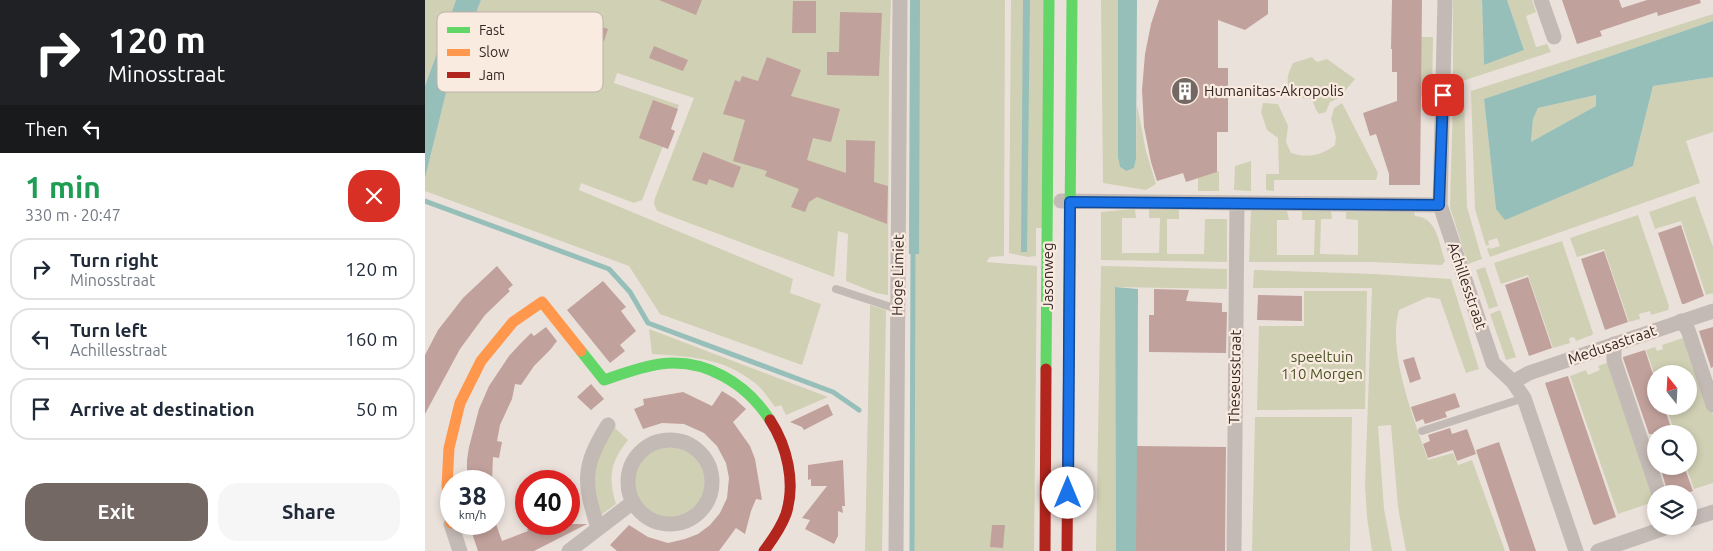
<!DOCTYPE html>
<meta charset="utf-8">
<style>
body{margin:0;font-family:Ubuntu,sans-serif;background:#f6f6f7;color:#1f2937;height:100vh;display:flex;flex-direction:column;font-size:19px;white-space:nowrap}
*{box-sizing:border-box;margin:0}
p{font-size:16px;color:#747a83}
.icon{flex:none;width:28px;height:28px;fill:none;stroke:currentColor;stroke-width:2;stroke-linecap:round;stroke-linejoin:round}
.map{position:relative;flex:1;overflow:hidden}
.panel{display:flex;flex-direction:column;background:#fff;width:425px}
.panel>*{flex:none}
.banner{background:#202124;color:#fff;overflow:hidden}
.needle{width:32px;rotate:342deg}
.fabs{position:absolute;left:1222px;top:365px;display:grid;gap:10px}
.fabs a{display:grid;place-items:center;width:50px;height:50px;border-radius:50%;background:#fff;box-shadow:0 2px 8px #0003;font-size:25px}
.speed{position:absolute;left:15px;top:470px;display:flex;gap:10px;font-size:25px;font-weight:700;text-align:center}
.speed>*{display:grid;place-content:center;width:65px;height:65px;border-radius:50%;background:#fff;box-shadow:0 2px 8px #0003;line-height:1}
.speed small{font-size:12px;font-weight:400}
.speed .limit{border:8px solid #d22;background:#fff;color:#111}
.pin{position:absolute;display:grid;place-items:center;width:42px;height:42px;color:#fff;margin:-21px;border-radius:10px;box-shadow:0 2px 8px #0006}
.me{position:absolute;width:55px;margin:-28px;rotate:0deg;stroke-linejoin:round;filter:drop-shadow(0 0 4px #0008)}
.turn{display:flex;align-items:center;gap:18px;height:105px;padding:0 25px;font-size:22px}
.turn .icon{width:65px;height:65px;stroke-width:2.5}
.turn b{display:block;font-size:35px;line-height:42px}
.then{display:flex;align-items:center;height:48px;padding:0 25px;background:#0003;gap:10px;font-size:19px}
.round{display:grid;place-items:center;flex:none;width:52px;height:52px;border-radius:20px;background:#f6f6f7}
.headline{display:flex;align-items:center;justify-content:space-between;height:85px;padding:0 25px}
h1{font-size:30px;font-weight:700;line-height:38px;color:#1e9e55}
.primary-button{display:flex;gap:10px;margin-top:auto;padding:10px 25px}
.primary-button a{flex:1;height:58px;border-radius:20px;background:#746864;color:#fff;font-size:20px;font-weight:700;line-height:58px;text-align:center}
.primary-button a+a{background:#f6f6f7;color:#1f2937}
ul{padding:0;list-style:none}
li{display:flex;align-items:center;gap:15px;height:62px;margin:0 10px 8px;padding:0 15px;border:2px solid #e0e1e3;border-radius:20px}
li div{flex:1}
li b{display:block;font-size:19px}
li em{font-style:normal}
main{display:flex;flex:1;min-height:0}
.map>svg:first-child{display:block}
.green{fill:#d0d0b4}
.water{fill:#96bfb9;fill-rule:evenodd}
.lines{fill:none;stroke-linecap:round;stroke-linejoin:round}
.stream{stroke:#96bfb9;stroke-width:5}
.building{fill:#c1a19b}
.lane{stroke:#c4bab5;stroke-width:8}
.street{stroke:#c4bab5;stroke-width:15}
.fast{stroke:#63d668;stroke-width:11}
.slow{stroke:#ff974d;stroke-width:11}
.jam{stroke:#b3261e;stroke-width:11}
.route-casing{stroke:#114b97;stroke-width:12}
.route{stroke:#1a73e8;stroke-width:9}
.labels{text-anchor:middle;stroke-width:4.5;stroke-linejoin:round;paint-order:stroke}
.poi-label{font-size:15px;fill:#342724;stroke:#faebe1;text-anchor:start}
.street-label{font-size:15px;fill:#342724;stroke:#faebe1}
.park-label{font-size:15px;fill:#495426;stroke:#faebe1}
.key{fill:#faebe1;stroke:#bfb0a8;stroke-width:1}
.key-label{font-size:14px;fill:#342724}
</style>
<main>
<section class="panel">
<div class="banner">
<div class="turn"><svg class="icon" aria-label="right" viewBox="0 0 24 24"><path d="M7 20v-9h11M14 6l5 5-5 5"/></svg><div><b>120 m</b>Minosstraat</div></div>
<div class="then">Then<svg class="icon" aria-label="left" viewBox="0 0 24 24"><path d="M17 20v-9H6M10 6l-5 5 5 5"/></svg></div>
</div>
<div class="headline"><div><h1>1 min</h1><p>330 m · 20:47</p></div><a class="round" style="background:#d93025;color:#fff"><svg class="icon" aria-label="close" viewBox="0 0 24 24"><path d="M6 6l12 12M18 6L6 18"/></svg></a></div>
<ul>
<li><svg class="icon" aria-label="right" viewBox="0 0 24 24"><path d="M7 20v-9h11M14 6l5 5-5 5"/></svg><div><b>Turn right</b><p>Minosstraat</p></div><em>120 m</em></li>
<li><svg class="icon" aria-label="left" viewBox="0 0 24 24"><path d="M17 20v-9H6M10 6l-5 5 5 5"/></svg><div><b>Turn left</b><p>Achillesstraat</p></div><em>160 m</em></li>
<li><svg class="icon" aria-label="arrive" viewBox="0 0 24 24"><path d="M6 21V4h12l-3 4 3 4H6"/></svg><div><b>Arrive at destination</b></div><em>50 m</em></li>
</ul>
<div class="primary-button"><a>Exit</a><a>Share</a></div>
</section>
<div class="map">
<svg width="1288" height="551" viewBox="0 0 1288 551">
<rect width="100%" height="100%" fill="#ebe1db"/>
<!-- green -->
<path class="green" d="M 0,0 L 31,0 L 0,86 Z
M 56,0 L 466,0 L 464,62 L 463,295 L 451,293 L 421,281 L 423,234 L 413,231 L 409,277 L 232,211 L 229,203 L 230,198 L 269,98 L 192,73 L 189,83 L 254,105 L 217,200 L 209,203 L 156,183 L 154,190 L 368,279 L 365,293 L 396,304 L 377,365 L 235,314 L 204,266 L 0,191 L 0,178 L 22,89 Z
M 490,0 L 580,0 L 579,256 L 565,257 L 561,262 L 612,266 L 609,551 L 485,551 Z
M 586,0 L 620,0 L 618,228 L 611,228 L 611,256 L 603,257 L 584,253 Z
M 676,0 L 693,0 L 693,159 L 695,167 L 700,171 L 709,168 L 711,159 L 712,105 L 721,151 L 731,184 L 721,190 L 678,183 Z
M 1028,0 L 1057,0 L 1059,65 L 1099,50 L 1082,0 L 1107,0 L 1111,12 L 1101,16 L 1111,47 L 1122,44 L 1126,52 L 1028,84 Z
M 1288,14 L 1288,21 L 1059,99 L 1071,209 L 1208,166 L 1228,86 L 1288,77 L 1288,132 L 1261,141 L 1275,183 L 1065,257 L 1062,249 L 1065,247 L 1065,249 L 1075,246 L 1072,238 L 1063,241 L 1064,245 L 1061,246 L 1050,209 L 1046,91 Z
M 996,37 L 1008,37 L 1007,92 L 996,97 Z
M 887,57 L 892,62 L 902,59 L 930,79 L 914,98 L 905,102 L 901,112 L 894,114 L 891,110 L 887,99 L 867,97 C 861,83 861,77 868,63 Z
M 1039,94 L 1042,207 L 1057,259 L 1043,264 L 1025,207 L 1028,98 Z
M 1171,95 L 1171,106 L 1106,143 L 1108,119 L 1113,108 Z
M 838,103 L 853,104 L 863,126 L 861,142 L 866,153 C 882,158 896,156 910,145 L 911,137 L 906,119 L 909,108 L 917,103 L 953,173 L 951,180 L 849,180 L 849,191 L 841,190 L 841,174 L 854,174 L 853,138 L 842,130 L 836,112 Z
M 826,161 L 826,191 L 809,190 L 810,166 Z
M 794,171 L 794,191 L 773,191 L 773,178 Z
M 1270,196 L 1288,247 L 1288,293 L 1281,295 L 1256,221 L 1230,229 L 1224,212 Z
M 710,209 L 711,218 L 697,218 L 697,253 L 734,253 L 735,218 L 724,218 L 724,209 L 754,209 L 754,219 L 742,219 L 742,254 L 779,254 L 780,219 L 802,219 L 802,262 L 676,260 L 676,212 Z
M 826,210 L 862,211 L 864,220 L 852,220 L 852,255 L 889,255 L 890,220 L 877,220 L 877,211 L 906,211 L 907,219 L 896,219 L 895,254 L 933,255 L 933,220 L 921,219 L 921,212 L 989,212 L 990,216 C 1012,217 1014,243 1020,261 L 1017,265 L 946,262 L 824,262 Z
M 1213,215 L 1244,306 L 1243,310 L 1226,315 L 1225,311 L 1214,314 L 1215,319 L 1204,322 L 1179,249 L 1152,257 L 1145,238 Z
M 1137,241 L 1168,333 L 1167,335 L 1151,341 L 1149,337 L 1144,338 L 1145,343 L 1128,348 L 1103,275 L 1076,284 L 1069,263 Z
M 676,266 L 802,269 L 802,289 L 690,287 L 691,551 L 671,551 Z
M 1060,267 L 1073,306 L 1064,309 L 1051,270 Z
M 829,270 L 949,274 L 1026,279 L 1054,369 L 1041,373 L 1015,299 L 1003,297 L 974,310 C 962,352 989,419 1003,460 L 1028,453 L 1033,465 L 1047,460 L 1080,551 L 981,551 L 973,507 L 966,425 L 953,426 L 959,509 L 967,551 L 947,551 L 942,517 L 940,486 L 947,288 L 828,288 Z
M 879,291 L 942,291 L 940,409 L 832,410 L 834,326 L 879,326 Z
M 445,305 L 461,310 L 457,551 L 440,551 Z
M 1075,310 L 1091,357 L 1081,360 L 1065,314 Z
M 224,329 L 403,397 L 361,415 L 356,405 L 350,407 C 344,399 338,389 330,383 C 297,357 267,357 227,354 Z
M 1261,337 L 1288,415 L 1288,483 L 1269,489 L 1261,466 L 1264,466 L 1264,434 L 1250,434 L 1241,406 L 1264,406 L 1264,374 L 1231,374 L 1231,379 L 1221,350 L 1230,347 L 1232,351 L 1238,349 L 1237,345 Z
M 1185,362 L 1231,501 L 1193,514 L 1145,376 L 1161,370 L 1163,375 L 1175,370 L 1173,366 Z
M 830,417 L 927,417 L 925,551 L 827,551 Z
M 190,428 L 203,440 C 185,462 183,478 191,504 L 176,515 L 168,476 L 173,453 Z
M210 482a35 35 0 1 1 70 0a35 35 0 1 1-70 0Z"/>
<!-- water -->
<path class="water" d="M 31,0 L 56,0 L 22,89 L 0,178 L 0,86 Z
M 485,0 L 495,0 L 494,254 L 484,254 Z
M 598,0 L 605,0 L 602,252 L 596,252 Z
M 693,0 L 712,0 L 711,159 L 709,168 L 701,171 L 695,167 L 693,158 Z
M 1057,0 L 1082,0 L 1099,50 L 1059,65 Z
M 1288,21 L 1288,77 L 1228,86 L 1208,166 L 1080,220 L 1071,209 L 1059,99 ZM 1171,95 L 1171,106 L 1106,142 L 1108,119 L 1113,108 Z
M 690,287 L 713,289 L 712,551 L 691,551 Z"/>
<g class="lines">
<!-- stream -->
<path class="stream" d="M 0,201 L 184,269 L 205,292 L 223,323 L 408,392 L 434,410
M 487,551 L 488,254"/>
</g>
<!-- building -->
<path class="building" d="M 234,0 L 277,0 L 271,15 Z
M 734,0 L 843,0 L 843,14 L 820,30 L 793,20 L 793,68 L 803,68 L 803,132 L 792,132 L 792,172 L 761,182 L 758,173 L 732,181 L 726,162 L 719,127 L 717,90 L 720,54 L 726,24 Z
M 967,0 L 997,0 L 995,185 L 964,185 L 964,174 L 951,134 L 945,136 L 938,113 L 972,101 L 972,72 L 967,72 L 967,49 L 966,49 Z
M 1137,0 L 1194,0 L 1197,8 L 1222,0 L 1275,0 L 1276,3 L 1233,16 L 1232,12 L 1175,31 L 1177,36 L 1152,44 Z
M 368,1 L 391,1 L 391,33 L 367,33 Z
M 415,12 L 457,13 L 454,76 L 402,75 L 402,52 L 414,52 Z
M 171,25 L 183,29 L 179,41 L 167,37 Z
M 229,46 L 263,60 L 258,71 L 224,58 Z
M 342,57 L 376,70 L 366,96 L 415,109 L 406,142 L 388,138 L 382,160 L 421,173 L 421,140 L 450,141 L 449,182 L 463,186 L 462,224 L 392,197 L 384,202 L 380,212 L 366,207 L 374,189 L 340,176 L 342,171 L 308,161 L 320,120 L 298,114 L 310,80 L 315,82 L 317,76 L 333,81 Z
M 228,100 L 253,109 L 246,129 L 250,131 L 243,149 L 214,138 Z
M 278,152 L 316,167 L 308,188 L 284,179 L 282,185 L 267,180 Z
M 1256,225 L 1279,296 L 1259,304 L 1257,304 L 1233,233 Z
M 1179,251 L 1203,322 L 1180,330 L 1156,259 Z
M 72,266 L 88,285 L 83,289 L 85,291 L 60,315 L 35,349 L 0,414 L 0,355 L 13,330 L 38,298 Z
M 1103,277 L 1127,348 L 1104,356 L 1080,285 Z
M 178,281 L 201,307 L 196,311 L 211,331 L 195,345 L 200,351 L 185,363 L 142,310 Z
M 729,289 L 764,290 L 761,301 L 797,303 L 797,312 L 802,312 L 801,353 L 724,352 L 724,315 L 729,315 Z
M 833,295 L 877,296 L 877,321 L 832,320 Z
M 121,327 L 132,341 L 125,350 L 109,366 L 96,385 L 90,384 L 87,399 L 75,425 L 72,441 L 77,442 L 74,458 L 68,457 L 67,481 L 42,481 L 42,460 L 44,447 L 54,409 L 64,386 L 84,356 L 95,344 L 106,333 L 109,336 Z
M 1288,327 L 1288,367 L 1286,368 L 1274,331 Z
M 1220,350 L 1231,383 L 1231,406 L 1239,406 L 1248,434 L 1224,434 L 1198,358 L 1198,357 Z
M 989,357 L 996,379 L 985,383 L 978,360 Z
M 1143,376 L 1191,517 L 1170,525 L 1168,524 L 1120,383 Z
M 166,384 L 179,399 L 166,410 L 152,397 Z
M 297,391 L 310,399 L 321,409 L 308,422 L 325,446 L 330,459 L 337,500 L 331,499 L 326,511 L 320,534 L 311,528 L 294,551 L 192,551 L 185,545 L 204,525 L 223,537 L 243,543 L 260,539 L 273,534 L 285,525 L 295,513 L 302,498 L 304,478 L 301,463 L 292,446 L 279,433 L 259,424 L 237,423 L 218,429 L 209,409 L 219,405 L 218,399 L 258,392 L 287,406 Z
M 1030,393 L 1035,407 L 1020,412 L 1022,417 L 1000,424 L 998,419 L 991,422 L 986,407 Z
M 403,404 L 408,415 L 379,430 L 377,427 L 365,422 Z
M 1025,428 L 1027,434 L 1042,429 L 1051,454 L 1032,461 L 1028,450 L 1003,458 L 998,444 L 1005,441 L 1003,435 Z
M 1074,442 L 1111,551 L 1085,551 L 1051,450 Z
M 712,446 L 801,447 L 800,551 L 711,551 Z
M 418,460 L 420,506 L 417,506 L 418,513 L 413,511 L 413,536 L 409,544 L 380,529 L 385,520 L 377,518 L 402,486 L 386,486 L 386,479 L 383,480 L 383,465 Z
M 1235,466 L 1259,466 L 1268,491 L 1259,494 L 1243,494 Z
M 46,524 L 71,524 L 77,541 L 103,531 L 102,529 L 117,524 L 162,524 L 109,551 L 53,551 L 48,536 Z
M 567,525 L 580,525 L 578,548 L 565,547 Z"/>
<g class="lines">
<!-- lane -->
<path class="lane" d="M 411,289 L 472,309
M 997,431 L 1099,398"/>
<!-- street -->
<path class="street" d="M 1020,0 L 1015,205 L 1068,363 L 1088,382 L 1099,398 L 1151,551
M 1116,0 L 1129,37
M 636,201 L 1015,205
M 1256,321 L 1263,330 L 1288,405
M 1189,344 L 1189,360 L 1234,494
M 1088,382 L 1104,373 L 1288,311
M203 482a42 42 0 1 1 84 0a42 42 0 1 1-84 0Z
M 1264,520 L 1288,512
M 26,524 L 35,551
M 173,528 C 159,483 156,468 183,425
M 144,551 L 208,502
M 471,551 L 475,0
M 809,551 L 812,203
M 1173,551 L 1246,526"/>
<!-- fast -->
<path class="fast" d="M 645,221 L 647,0
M 156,351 L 179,380 C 197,374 215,367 235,364 C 280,358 321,383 345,420
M 621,369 L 624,0"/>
<!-- slow -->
<path class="slow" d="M 26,523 L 22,486 L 24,448 L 35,403 L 56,361 L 88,322 L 117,302 L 156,351"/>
<!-- jam -->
<path class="jam" d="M 339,551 C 348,539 356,528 361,514 C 371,483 362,446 345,420
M 620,551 L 621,369
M 642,551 L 645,221"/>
</g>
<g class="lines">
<!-- route casing -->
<g class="route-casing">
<path id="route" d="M 643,493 L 645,202 L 1014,205 L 1018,95"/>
</g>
<!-- route -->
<use href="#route" class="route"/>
</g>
<!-- icons -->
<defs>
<g id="building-disc" transform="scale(1.4375)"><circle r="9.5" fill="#746864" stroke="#faebe1"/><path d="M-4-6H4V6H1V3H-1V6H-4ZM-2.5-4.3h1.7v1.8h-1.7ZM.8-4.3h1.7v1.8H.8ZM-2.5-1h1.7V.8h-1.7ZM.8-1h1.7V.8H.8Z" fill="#fff"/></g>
</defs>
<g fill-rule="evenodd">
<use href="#building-disc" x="760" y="91"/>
</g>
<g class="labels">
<!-- poi labels -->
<g class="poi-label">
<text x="779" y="96">Humanitas-Akropolis</text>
</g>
<!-- street labels -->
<g class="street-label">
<text transform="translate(473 275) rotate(-89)" y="5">Hoge Limiet</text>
<text transform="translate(623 276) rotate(-90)" y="5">Jasonweg</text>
<text transform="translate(1042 286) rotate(71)" y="5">Achillesstraat</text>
<text transform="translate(1187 345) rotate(-19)" y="5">Medusastraat</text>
<text transform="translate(810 377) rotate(-89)" y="5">Theseusstraat</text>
</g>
<!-- park labels -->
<g class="park-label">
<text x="897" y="362">speeltuin<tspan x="897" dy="17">110 Morgen</tspan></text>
</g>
</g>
<!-- legend -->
<rect x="12" y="12" width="166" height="80" rx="8" class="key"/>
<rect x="22" y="27" width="23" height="6" fill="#63d668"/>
<rect x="22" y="49" width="23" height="7" fill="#ff974d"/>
<rect x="22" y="72" width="23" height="6" fill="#b3261e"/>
<g class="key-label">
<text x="54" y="35">Fast</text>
<text x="54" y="57">Slow</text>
<text x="54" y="80">Jam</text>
</g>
</svg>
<div class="fabs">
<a><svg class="needle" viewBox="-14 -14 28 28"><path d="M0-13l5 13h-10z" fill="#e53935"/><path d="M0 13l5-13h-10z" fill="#747a83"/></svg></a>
<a><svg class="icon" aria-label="search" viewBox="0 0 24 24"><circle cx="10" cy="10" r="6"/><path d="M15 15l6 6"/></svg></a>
<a><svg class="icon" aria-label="layers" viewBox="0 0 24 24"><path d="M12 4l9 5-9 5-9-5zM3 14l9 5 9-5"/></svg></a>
</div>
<div class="speed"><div>38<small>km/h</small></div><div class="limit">40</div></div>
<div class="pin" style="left:1018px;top:95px;background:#d93025"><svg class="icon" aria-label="arrive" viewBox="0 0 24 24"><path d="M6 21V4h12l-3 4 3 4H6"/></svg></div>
<svg class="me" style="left:643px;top:493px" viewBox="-20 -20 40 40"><circle r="19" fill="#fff"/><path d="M0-13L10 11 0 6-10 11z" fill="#1a73e8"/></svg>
</div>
</main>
